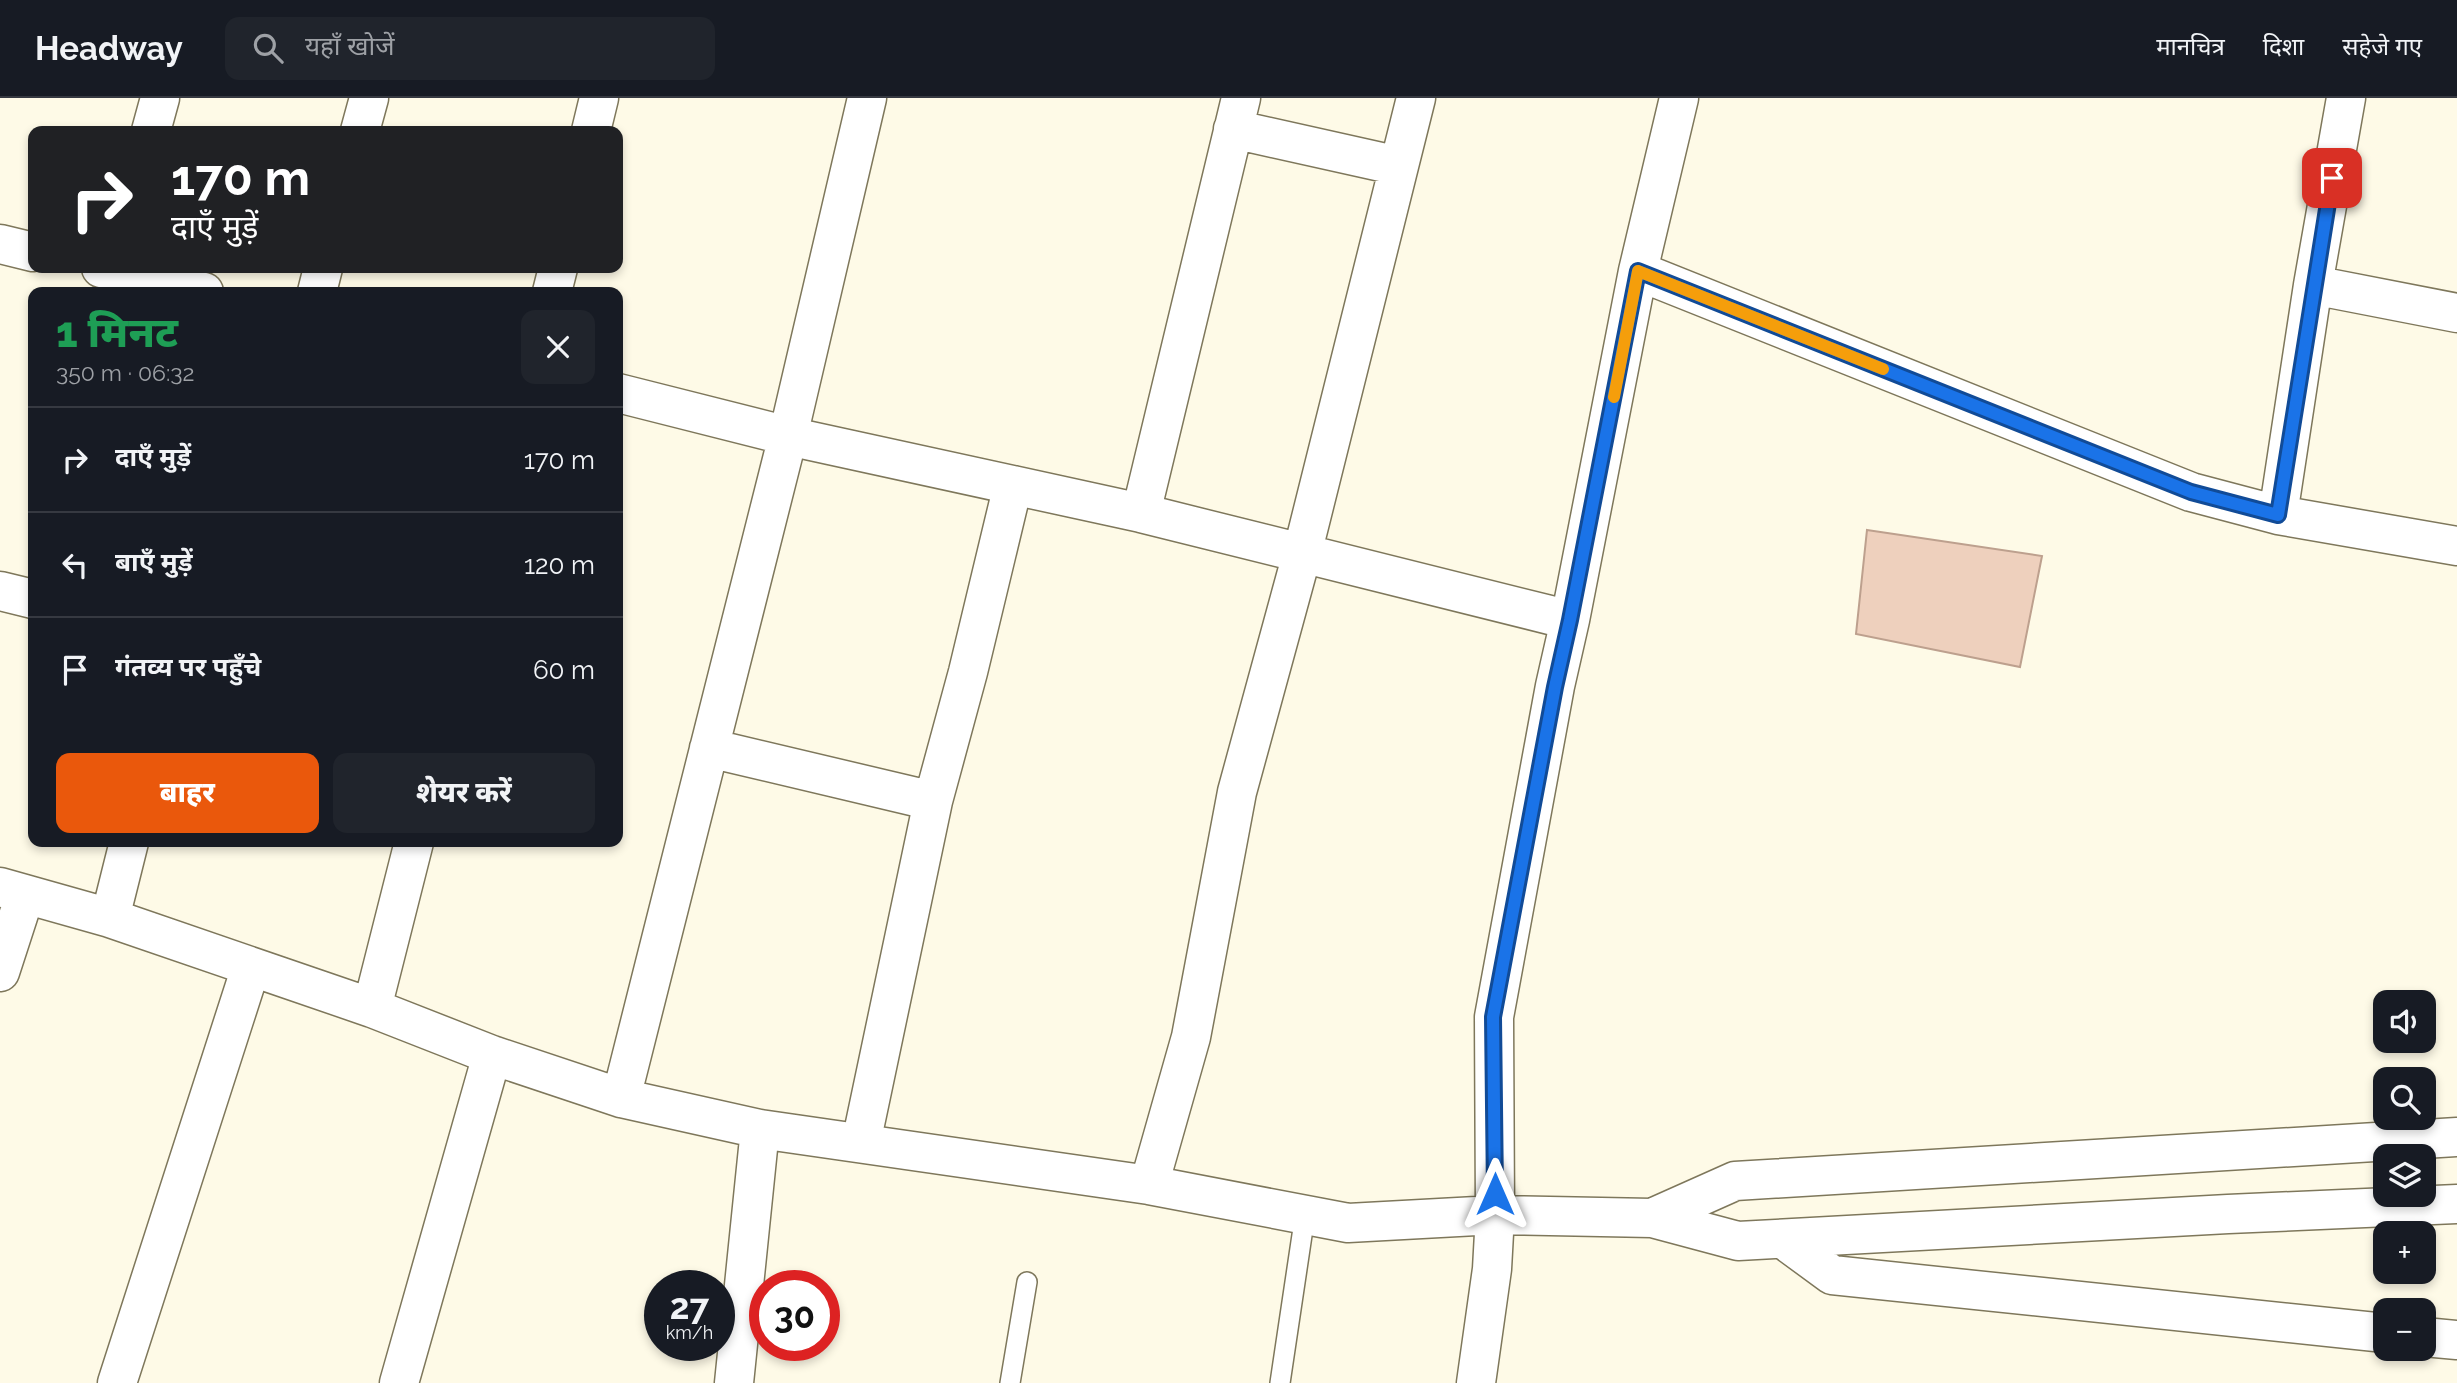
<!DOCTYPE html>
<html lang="hi">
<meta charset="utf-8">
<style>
body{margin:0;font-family:Raleway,"Noto Sans Devanagari",sans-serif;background:#20242c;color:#f1f3f6;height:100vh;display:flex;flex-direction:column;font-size:26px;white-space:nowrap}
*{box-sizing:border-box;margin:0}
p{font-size:23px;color:#9ea1a6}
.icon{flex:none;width:38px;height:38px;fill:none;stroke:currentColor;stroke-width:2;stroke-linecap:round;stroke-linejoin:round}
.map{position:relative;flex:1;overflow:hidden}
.panel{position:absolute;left:28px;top:189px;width:595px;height:560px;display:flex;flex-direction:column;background:#171b24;border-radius:14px;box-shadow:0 4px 10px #0003}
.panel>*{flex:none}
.hud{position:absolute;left:28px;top:28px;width:595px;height:147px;border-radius:14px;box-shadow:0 4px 10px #0003;background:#202124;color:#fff;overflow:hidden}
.tools{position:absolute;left:2373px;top:892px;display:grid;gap:14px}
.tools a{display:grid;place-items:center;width:63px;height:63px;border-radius:14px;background:#171b24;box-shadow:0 4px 10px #0003;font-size:35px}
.speed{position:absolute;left:644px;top:1172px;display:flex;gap:14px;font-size:35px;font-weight:700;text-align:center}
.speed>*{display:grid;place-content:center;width:91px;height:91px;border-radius:50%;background:#171b24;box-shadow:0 4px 10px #0003;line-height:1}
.speed small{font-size:18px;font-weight:400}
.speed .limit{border:10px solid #d22;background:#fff;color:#111}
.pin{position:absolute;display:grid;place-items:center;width:60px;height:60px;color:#fff;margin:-30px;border-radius:14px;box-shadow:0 4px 10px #0006}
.me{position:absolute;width:77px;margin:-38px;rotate:0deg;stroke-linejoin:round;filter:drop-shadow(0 0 5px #0008)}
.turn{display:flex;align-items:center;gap:24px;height:147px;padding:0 28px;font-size:32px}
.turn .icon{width:91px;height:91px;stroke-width:2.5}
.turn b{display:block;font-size:49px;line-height:60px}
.round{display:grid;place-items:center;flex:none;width:74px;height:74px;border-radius:14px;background:#20242c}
.head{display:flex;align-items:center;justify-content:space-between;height:119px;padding:0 28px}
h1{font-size:42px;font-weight:800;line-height:52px;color:#1e9e55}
.primary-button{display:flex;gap:14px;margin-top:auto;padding:14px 28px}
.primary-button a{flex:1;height:80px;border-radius:14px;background:#ea580c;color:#fff;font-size:28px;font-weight:800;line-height:80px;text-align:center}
.primary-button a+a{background:#20242c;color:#f1f3f6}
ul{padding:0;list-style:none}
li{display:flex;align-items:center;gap:21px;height:105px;padding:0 28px;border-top:2px solid #363941}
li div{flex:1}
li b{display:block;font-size:26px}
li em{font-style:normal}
header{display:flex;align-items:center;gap:42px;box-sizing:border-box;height:98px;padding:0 35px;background:#171b24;border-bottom:2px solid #363941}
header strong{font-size:33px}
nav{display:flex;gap:38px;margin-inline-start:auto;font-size:24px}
.search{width:490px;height:63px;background:#20242c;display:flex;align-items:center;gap:18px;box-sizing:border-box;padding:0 24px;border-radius:14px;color:#9ea1a6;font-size:26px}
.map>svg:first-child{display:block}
.building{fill:#eed0bd;stroke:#bda08e;stroke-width:2}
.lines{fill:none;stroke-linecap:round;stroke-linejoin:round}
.lane-casing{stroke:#7e775b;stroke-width:22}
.street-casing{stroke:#7e775b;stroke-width:41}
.lane{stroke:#fff;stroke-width:19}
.street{stroke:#fff;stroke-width:38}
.route-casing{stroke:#114b97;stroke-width:18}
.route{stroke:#1a73e8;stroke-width:12}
.slow{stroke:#f59e0b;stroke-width:12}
</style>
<header>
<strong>Headway</strong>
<div class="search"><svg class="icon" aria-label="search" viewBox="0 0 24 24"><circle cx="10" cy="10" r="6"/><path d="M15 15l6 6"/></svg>यहाँ खोजें</div>
<nav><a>मानचित्र</a><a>दिशा</a><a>सहेजे गए</a></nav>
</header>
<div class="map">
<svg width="2457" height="1285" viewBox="0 0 2457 1285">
<rect width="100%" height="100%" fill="#fefae7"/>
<!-- building -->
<path class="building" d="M 1867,432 L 2042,458 L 2020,569 L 1856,536 Z"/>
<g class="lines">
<!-- lane casing -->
<g class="lane-casing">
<path id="lane" d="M 1010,1285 L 1027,1184
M 1280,1285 L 1305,1117"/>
</g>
<!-- street casing -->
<g class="street-casing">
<path id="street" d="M 2346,0 L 2313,187 L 2278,417 L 2457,448
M 1233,31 L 1399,68
M 151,33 L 160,0
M 360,33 L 369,0
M 591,33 L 599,0
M 0,146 L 33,154
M 101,170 L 204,194
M 1638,173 L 2191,394 L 2278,417
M 2313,187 L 2457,215
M 317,194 L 323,170
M 552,194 L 558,170
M 618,295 L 788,338 L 1141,415 L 1570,522
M 1141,415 L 1241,0
M 0,493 L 33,501
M 709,650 L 933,703
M 0,789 L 110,820 L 372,910 L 492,957 L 621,1000 L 760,1031 L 1149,1087 L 1348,1125 L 1495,1117 L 1494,919 L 1555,588 L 1570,522 L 1638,173 L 1679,0
M 110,820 L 129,744
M 0,874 L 25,797
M 372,910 L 414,744
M 621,1000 L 788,338 L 867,0
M 2457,1039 L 1735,1083 L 1652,1120 L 1738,1143 L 2228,1116 L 2457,1106
M 861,1045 L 933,703 L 968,574 L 1013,387
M 1149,1087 L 1191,939 L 1237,694 L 1302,456 L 1416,0
M 1783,1141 L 1832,1177 L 2385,1235
M 2424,1239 L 2457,1242
M 117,1285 L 251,869
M 399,1285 L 492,957
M 734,1285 L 760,1031
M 1476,1285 L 1492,1171 L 1495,1117 L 1652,1120"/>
</g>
<!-- lane -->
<use href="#lane" class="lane"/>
<!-- street -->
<use href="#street" class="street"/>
</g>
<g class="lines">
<!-- route casing -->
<g class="route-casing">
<path id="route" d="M 1495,1096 L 1493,919 L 1555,589 L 1570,522 L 1638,173 L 2191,394 L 2278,417 L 2332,80"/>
</g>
<!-- route -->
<use href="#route" class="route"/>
<!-- slow -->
<path class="slow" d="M 1614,299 L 1638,173 L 1883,271"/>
</g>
</svg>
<div class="tools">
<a><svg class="icon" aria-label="sound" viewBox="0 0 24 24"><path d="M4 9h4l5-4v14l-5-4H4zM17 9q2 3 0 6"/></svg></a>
<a><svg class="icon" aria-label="search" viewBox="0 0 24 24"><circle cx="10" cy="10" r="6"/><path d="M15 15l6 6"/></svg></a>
<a><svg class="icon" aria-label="layers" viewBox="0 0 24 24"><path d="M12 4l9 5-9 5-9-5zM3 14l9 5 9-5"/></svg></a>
<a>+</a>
<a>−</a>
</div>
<div class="speed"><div>27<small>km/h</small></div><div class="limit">30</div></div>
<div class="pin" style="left:2332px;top:80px;background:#d93025"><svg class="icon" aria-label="arrive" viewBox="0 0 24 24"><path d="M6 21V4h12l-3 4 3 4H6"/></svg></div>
<svg class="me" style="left:1495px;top:1096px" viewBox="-20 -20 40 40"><path d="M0-17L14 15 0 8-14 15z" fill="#1a73e8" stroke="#fff" stroke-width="4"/></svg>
<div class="hud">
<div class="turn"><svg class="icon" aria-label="right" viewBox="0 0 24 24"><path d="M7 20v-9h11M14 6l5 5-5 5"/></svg><div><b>170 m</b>दाएँ मुड़ें</div></div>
</div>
<section class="panel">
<div class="head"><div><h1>1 मिनट</h1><p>350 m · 06:32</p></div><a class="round"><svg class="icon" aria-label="close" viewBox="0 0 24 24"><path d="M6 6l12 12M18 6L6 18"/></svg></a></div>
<ul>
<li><svg class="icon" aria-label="right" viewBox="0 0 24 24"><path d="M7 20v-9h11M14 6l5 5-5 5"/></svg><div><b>दाएँ मुड़ें</b></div><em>170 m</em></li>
<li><svg class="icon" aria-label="left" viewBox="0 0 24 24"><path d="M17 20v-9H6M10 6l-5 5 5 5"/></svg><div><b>बाएँ मुड़ें</b></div><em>120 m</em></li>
<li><svg class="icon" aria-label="arrive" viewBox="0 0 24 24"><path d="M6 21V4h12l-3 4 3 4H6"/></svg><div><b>गंतव्य पर पहुँचे</b></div><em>60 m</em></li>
</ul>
<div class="primary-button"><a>बाहर</a><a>शेयर करें</a></div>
</section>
</div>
